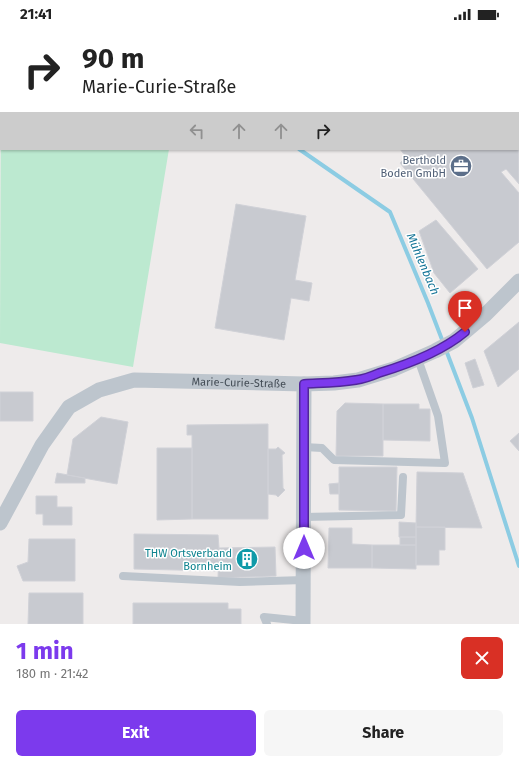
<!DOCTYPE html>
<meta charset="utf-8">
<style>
body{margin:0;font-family:"Fira Sans",sans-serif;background:#f6f6f6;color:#222;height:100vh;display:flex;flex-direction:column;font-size:15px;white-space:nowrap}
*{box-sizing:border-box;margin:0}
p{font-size:13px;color:#767676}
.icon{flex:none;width:22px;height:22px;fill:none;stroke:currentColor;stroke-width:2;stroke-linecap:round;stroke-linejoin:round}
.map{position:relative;height:596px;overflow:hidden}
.side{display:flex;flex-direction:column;background:#fff;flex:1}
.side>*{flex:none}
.banner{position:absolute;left:0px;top:0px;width:519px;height:122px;box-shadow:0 1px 3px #0004;background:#fff;color:#222;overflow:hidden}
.pin{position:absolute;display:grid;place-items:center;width:34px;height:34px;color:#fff;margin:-41px -17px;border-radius:50% 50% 50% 0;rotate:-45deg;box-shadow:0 0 4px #0007}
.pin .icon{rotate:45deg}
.me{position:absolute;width:44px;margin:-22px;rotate:0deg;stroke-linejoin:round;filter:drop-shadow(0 0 3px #0008)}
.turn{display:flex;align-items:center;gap:14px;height:84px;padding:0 16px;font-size:18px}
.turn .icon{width:52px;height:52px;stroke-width:2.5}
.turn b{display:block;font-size:28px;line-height:34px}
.lanes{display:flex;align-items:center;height:38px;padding:0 16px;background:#0003;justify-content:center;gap:20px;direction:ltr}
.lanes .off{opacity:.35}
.round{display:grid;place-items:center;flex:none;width:42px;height:42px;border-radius:6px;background:#f6f6f6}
.overview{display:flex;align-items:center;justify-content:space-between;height:68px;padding:0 16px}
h1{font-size:24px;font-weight:700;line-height:30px;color:#7c3aed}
.action{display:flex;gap:8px;margin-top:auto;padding:8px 16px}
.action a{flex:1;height:46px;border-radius:6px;background:#7c3aed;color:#fff;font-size:16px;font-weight:700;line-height:46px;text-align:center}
.action a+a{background:#f6f6f6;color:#222}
.status{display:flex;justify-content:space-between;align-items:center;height:28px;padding:0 20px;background:#fff;direction:ltr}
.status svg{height:11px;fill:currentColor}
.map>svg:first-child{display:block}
.green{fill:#bce9d0}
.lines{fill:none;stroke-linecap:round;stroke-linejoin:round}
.stream{stroke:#8ccce3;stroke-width:4}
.building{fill:#c8cad0;stroke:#d0d1d7}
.lane{stroke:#bdc5cd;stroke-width:8}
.street{stroke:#bdc5cd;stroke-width:15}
.route-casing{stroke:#51269a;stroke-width:10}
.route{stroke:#7c3aed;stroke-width:7}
.labels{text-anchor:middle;stroke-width:3;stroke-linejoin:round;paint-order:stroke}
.service-label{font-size:11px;fill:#4e5e75;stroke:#fff;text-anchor:end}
.street-label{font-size:11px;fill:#454e57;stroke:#fff}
.culture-label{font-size:11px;fill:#0d838f;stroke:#fff;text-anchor:end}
.water-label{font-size:12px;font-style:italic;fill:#177698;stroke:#fff}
</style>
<div class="status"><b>21:41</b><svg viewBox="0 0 49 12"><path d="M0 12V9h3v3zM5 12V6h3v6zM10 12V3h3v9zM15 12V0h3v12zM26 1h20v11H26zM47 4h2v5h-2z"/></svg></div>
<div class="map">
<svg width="519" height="596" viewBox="0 0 519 596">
<rect width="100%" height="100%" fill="#eeebeb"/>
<!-- green -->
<path class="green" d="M 1,38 L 1,121 L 169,121 L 133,339 L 0,315 Z"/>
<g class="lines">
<!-- stream -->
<path class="stream" d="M 124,0 L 126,1
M 11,1 L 11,0
M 0,65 L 1,59
M 299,121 L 390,184 L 428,275 L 472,390 L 519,538"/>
</g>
<!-- building -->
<path class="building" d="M 300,0 L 384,0 L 384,1 L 301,1 Z
M 390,0 L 485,0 L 486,1 L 391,1 Z
M 518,40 L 519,156 L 506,141 L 501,144 L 519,165 L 519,214 L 487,241 L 400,135 L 406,129 L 400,121 L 518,121 Z
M 236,176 L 306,188 L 295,252 L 312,255 L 309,273 L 291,270 L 284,312 L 215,300 Z
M 436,192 L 478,241 L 450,265 L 434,245 L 419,203 Z
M 519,294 L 519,341 L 498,359 L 484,323 Z
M 475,331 L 484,357 L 473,360 L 465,335 Z
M 0,364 L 33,364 L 33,393 L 0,393 Z
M 345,375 L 383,376 L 383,428 L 336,428 L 337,383 Z
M 383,376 L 419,376 L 419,381 L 430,381 L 430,413 L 383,412 Z
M 101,389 L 128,394 L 117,456 L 67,447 L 73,411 Z
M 268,396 L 268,491 L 192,491 L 192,407 L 187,407 L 187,397 Z
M 519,405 L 519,423 L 510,413 Z
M 278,419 L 285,425 L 282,427 L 283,460 L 285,462 L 278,469 L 276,467 L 268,466 L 268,421 L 276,421 Z
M 157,420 L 192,420 L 192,491 L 157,492 Z
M 339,439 L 397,439 L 396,483 L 339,482 Z
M 417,444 L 463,445 L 482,500 L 416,499 Z
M 57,445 L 85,450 L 85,455 L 55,455 Z
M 339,455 L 339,466 L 330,466 L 329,456 Z
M 36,468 L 57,468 L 57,479 L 72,479 L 72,497 L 43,497 L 43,486 L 36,486 Z
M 399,494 L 416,495 L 416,509 L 399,509 Z
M 416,499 L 445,499 L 445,522 L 439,522 L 439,537 L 416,537 Z
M 329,500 L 352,500 L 352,516 L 372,517 L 372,540 L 328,540 Z
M 134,506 L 218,507 L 219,520 L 219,543 L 134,541 Z
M 400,509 L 416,509 L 416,517 L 400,517 Z
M 29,511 L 75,511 L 75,553 L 23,553 L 17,538 L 28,534 Z
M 372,517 L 416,517 L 416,541 L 372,540 Z
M 275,519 L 276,548 L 218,550 L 219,520 Z
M 29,565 L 83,565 L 83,596 L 28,596 Z
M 133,575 L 228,575 L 228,581 L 241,581 L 241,596 L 133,596 Z"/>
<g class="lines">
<!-- lane -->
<path class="lane" d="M 304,419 L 322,420 L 334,432 L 445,435 L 438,388 L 418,331
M 303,489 L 401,487 L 403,449
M 123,548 L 240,554 L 304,552
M 267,596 L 264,589 L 303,593"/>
<!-- street -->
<g class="street">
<path id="s1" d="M 0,495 L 42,417 L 69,379 L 99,362 L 134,352 L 304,356 L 334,355 L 358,352 L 394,341 L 435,323 L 454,313 L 486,286 L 519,253"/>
<path d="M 303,596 L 304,356"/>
</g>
</g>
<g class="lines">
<!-- route casing -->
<g class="route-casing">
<path id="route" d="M 304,520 L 304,356 C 321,355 338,355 356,352 C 364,351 372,348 379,345 C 409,336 441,324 465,304"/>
</g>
<!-- route -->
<use href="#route" class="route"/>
</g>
<!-- icons -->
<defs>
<g id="office-disc" transform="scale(1.15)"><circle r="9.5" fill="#5c6f8a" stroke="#fff"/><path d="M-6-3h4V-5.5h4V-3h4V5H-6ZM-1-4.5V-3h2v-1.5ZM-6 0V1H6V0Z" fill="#fff"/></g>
<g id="building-disc" transform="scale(1.15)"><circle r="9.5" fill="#0f9aa8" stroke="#fff"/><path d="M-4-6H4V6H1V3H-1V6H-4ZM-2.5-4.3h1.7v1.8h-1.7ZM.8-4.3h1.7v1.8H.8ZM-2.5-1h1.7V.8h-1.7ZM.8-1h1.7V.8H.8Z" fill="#fff"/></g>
</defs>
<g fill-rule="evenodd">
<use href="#office-disc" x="461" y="138"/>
<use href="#building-disc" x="247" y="531"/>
</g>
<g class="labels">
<!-- service labels -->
<g class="service-label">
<text x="446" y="136">Berthold<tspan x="446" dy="13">Boden GmbH</tspan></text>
</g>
<!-- street labels -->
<g class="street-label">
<text dy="4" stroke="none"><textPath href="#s1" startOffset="311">Marie-Curie-Straße</textPath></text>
</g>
<!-- culture labels -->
<g class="culture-label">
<text x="232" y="529">THW Ortsverband<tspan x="232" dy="13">Bornheim</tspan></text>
</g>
<!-- water labels -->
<g class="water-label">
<text transform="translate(423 236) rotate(67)" y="4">Mühlenbach</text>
</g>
</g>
</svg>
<div class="pin" style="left:465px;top:304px;background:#d93025"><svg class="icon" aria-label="arrive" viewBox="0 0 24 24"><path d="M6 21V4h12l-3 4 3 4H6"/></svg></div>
<svg class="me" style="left:304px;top:520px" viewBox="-20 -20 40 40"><circle r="19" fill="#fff"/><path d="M0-13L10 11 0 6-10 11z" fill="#7c3aed"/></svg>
<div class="banner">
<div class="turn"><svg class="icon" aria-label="right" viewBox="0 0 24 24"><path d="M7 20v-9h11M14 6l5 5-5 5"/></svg><div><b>90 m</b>Marie-Curie-Straße</div></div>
<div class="lanes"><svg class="icon off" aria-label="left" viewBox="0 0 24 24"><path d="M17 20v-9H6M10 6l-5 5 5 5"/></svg><svg class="icon off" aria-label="ahead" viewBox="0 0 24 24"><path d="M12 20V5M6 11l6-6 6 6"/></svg><svg class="icon off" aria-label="ahead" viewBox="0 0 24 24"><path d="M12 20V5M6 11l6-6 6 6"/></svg><svg class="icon" aria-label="right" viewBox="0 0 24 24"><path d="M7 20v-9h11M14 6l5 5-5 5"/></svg></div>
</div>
</div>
<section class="side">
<div class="overview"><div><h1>1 min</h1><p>180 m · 21:42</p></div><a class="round" style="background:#d93025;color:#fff"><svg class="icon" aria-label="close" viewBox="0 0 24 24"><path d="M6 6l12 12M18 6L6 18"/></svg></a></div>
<div class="action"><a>Exit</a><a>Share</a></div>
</section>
